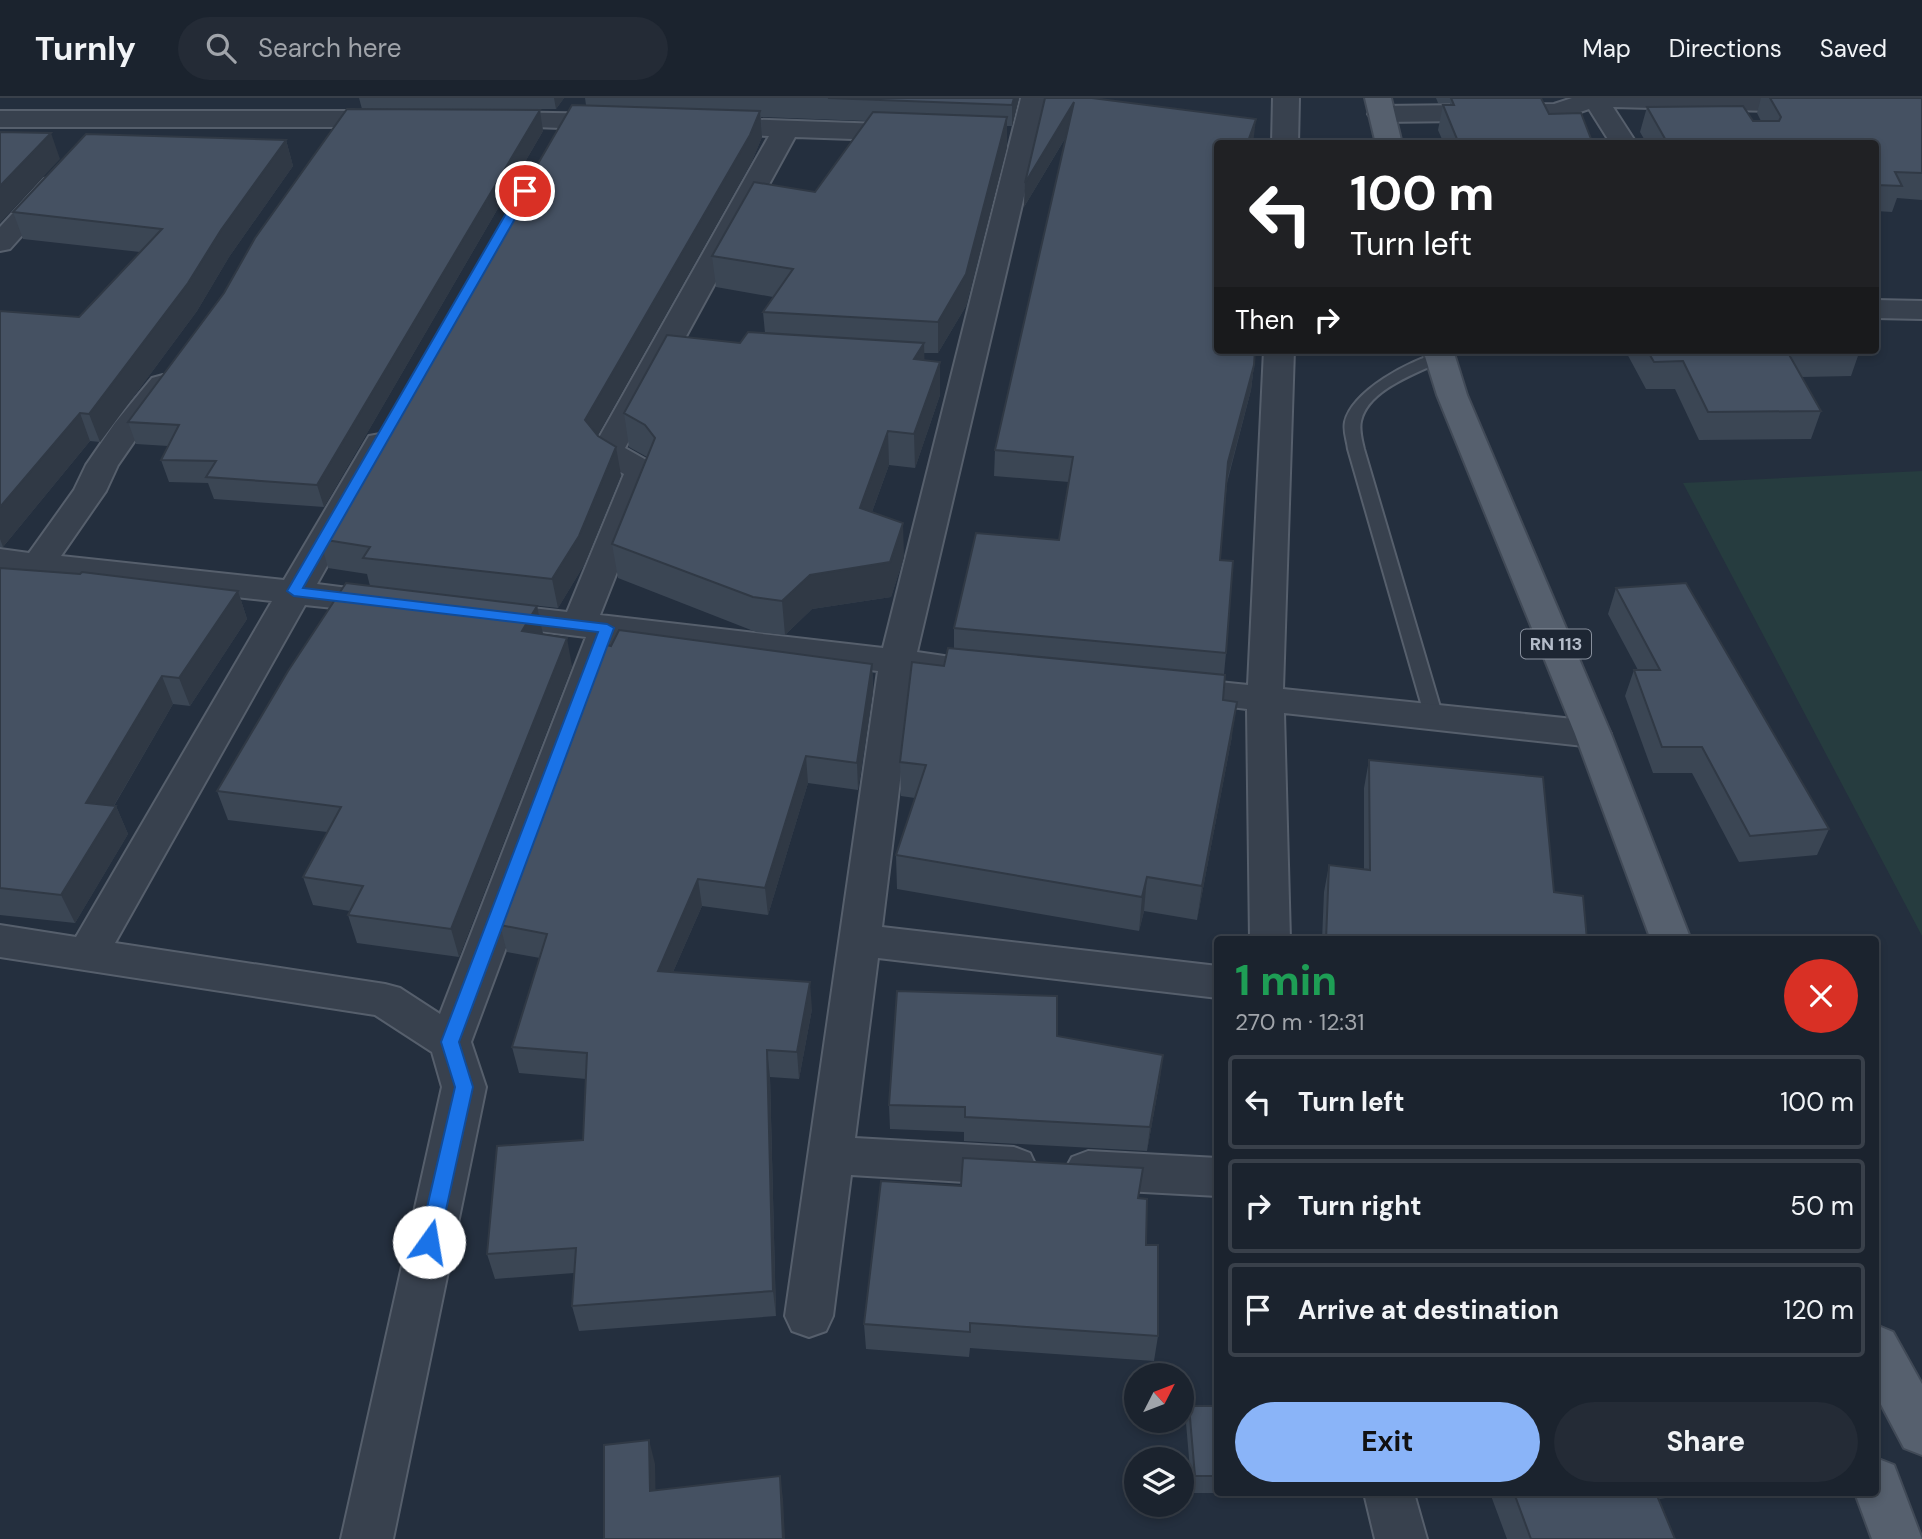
<!DOCTYPE html>
<meta charset="utf-8">
<style>
body{margin:0;font-family:"DM Sans",sans-serif;background:#242b36;color:#f1f3f6;height:100vh;display:flex;flex-direction:column;font-size:26px;white-space:nowrap}
*{box-sizing:border-box;margin:0}
p{font-size:23px;color:#a0a4aa}
.icon{flex:none;width:38px;height:38px;fill:none;stroke:currentColor;stroke-width:2;stroke-linecap:round;stroke-linejoin:round}
.map{position:relative;flex:1;overflow:hidden}
.details{position:absolute;left:1214px;top:838px;width:665px;height:560px;display:flex;flex-direction:column;background:#1b232e;border-radius:7px;box-shadow:0 4px 10px #0003,0 0 0 2px #39404a}
.details>*{flex:none}
.banner{position:absolute;left:1214px;top:42px;width:665px;height:214px;border-radius:7px;box-shadow:0 4px 10px #0003,0 0 0 2px #39404a;background:#202124;color:#fff;overflow:hidden}
.needle{width:46px;rotate:48deg}
.buttons{position:absolute;left:1124px;top:1265px;display:grid;gap:14px}
.buttons a{display:grid;place-items:center;width:70px;height:70px;border-radius:50%;background:#1b232e;box-shadow:0 4px 10px #0003,0 0 0 2px #39404a;font-size:35px}
.pin{position:absolute;display:grid;place-items:center;width:60px;height:60px;color:#fff;margin:-30px;border:4px solid #fff;border-radius:50%;box-shadow:0 2px 7px #0007}
.me{position:absolute;width:77px;margin:-38px;rotate:13deg;stroke-linejoin:round;filter:drop-shadow(0 0 5px #0008)}
.turn{display:flex;align-items:center;gap:24px;height:147px;padding:0 21px;font-size:32px}
.turn .icon{width:91px;height:91px;stroke-width:2.5}
.turn b{display:block;font-size:49px;line-height:60px}
.then{display:flex;align-items:center;height:66px;padding:0 21px;background:#0003;gap:14px;font-size:26px}
.round{display:grid;place-items:center;flex:none;width:74px;height:74px;border-radius:37px;background:#242b36}
.headline{display:flex;align-items:center;justify-content:space-between;height:119px;padding:0 21px}
h1{font-size:42px;font-weight:700;line-height:52px;color:#1e9e55}
.cta{display:flex;gap:14px;margin-top:auto;padding:14px 21px}
.cta a{flex:1;height:80px;border-radius:42px;background:#8ab4f8;color:#111;font-size:28px;font-weight:700;line-height:80px;text-align:center}
.cta a+a{background:#242b36;color:#f1f3f6}
ul{padding:0;list-style:none}
li{display:flex;align-items:center;gap:21px;height:94px;margin:0 14px 10px;padding:0 7px;border:4px solid #39404a;border-radius:7px}
li div{flex:1}
li b{display:block;font-size:26px}
li em{font-style:normal}
header{display:flex;align-items:center;gap:42px;box-sizing:border-box;height:98px;padding:0 35px;background:#1b232e;border-bottom:2px solid #39404a}
header strong{font-size:33px}
nav{display:flex;gap:38px;margin-inline-start:auto;font-size:24px}
.search{width:490px;height:63px;background:#242b36;display:flex;align-items:center;gap:18px;box-sizing:border-box;padding:0 24px;border-radius:38px;color:#a0a4aa;font-size:26px}
.map>svg:first-child{display:block}
.green{fill:#263c3f}
.lines{fill:none;stroke-linecap:round;stroke-linejoin:round}
.lane-casing{stroke:#565f6c;stroke-width:4}
.street-casing{stroke:#565f6c;stroke-width:4}
.primary-casing{stroke:#414a57;stroke-width:4}
.lane{fill:#38414e;fill-rule:evenodd}
.street{fill:#38414e;fill-rule:evenodd}
.primary{fill:#56606e;fill-rule:evenodd}
.wall{fill:#3b4654}
.shaded-wall{fill:#303945}
.building{fill:#455162;stroke:#303945;stroke-width:2}
.route{fill:#1a73e8;stroke:#114b97;stroke-width:2}
.labels{text-anchor:middle;stroke-width:7;stroke-linejoin:round;paint-order:stroke}
.shield{fill:#1d2633;stroke:#878f9c;stroke-width:2}
.shield-label{font-size:18px;font-weight:bold;fill:#b4bcc9}
</style>
<header>
<strong>Turnly</strong>
<div class="search"><svg class="icon" aria-label="search" viewBox="0 0 24 24"><circle cx="10" cy="10" r="6"/><path d="M15 15l6 6"/></svg>Search here</div>
<nav><a>Map</a><a>Directions</a><a>Saved</a></nav>
</header>
<div class="map">
<svg width="1922" height="1441" viewBox="0 0 1922 1441">
<rect width="100%" height="100%" fill="#242f3e"/>
<!-- green -->
<path class="green" d="M 1922,373 L 1922,838 L 1683,385 Z"/>
<g class="lines">
<!-- lane casing -->
<g class="lane-casing">
<path id="lane" d="M 1439,255 L 1446,259 L 1444,262 C 1418,275 1368,291 1361,323 C 1359,332 1362,342 1364,351 L 1443,619 L 1440,623 L 1428,623 L 1425,619 L 1348,351 C 1347,342 1343,333 1345,324 C 1352,293 1410,262 1439,255 Z"/>
</g>
<!-- street casing -->
<g class="street-casing">
<path id="street" d="M 1021,0 L 1047,0 L 917,554 L 978,563 L 983,571 L 978,579 L 965,583 L 913,577 L 882,829 L 1218,868 L 1218,900 L 878,860 L 855,1040 L 1014,1049 L 1030,1055 L 1036,1068 L 1030,1081 L 1014,1087 L 851,1077 L 833,1218 L 826,1233 L 809,1239 L 792,1233 L 785,1218 L 878,573 L 620,543 L 471,944 L 486,989 L 393,1441 L 341,1441 L 442,989 L 432,954 L 375,917 L 0,859 L 0,827 L 76,839 L 272,503 L 0,473 L 0,451 L 29,455 L 74,392 L 86,367 L 115,325 L 152,280 L 163,277 L 174,280 L 178,286 L 138,338 L 118,367 L 106,393 L 61,458 L 284,482 L 369,338 L 380,336 L 391,338 L 396,345 L 317,486 L 403,497 L 408,505 L 403,513 L 391,516 L 305,507 L 115,845 L 385,886 L 400,890 L 440,916 L 586,539 L 489,527 L 477,524 L 472,516 L 477,508 L 489,505 L 567,514 L 624,376 L 604,365 L 592,352 L 769,38 L 709,36 L 700,33 L 696,28 L 700,23 L 709,20 L 911,27 L 920,30 L 924,35 L 920,40 L 911,43 L 795,39 L 625,350 L 648,363 L 657,373 L 600,517 L 883,550 Z
M 1273,0 L 1299,0 L 1298,46 L 1272,46 Z
M 1572,0 L 1817,0 L 1824,6 L 1820,11 L 1811,14 L 1613,9 L 1637,46 L 1611,46 L 1589,11 L 1557,22 L 1381,24 L 1372,21 L 1368,16 L 1372,11 L 1381,8 L 1554,6 Z
M 0,13 L 393,13 L 402,16 L 406,21 L 402,26 L 393,29 L 0,29 Z
M 489,14 L 614,16 L 623,19 L 627,24 L 623,29 L 614,32 L 480,27 L 476,22 L 480,17 Z
M 53,79 L 62,81 L 66,87 L 62,93 L 10,151 L 0,153 L 0,129 L 44,81 Z
M 1876,202 L 1922,203 L 1922,221 L 1876,220 Z
M 1264,252 L 1294,252 L 1283,591 L 1593,623 L 1606,627 L 1611,636 L 1606,645 L 1593,649 L 1284,615 L 1290,842 L 1250,842 L 1247,611 L 1158,600 L 1153,591 L 1158,582 L 1171,579 L 1248,587 Z
M 1088,1053 L 1218,1060 L 1218,1098 L 1088,1091 L 1072,1085 L 1065,1072 L 1072,1059 Z
M 1364,1395 L 1414,1395 L 1427,1441 L 1375,1441 Z"/>
</g>
<!-- primary casing -->
<g class="primary-casing">
<path id="primary" d="M 1365,0 L 1391,0 L 1402,46 L 1376,46 Z
M 1423,252 L 1453,252 L 1467,297 L 1611,636 L 1691,842 L 1651,842 L 1575,636 L 1437,297 Z
M 1876,1227 L 1893,1234 L 1922,1286 L 1922,1357 L 1904,1350 L 1876,1297 Z
M 1876,1360 L 1894,1367 L 1922,1441 L 1872,1441 L 1855,1395 L 1876,1395 Z"/>
</g>
<!-- lane -->
<use href="#lane" class="lane"/>
<!-- street -->
<use href="#street" class="street"/>
<!-- primary -->
<use href="#primary" class="primary"/>
</g>
<!-- wall -->
<path class="wall" d="M 359,0 L 564,0 L 556,11 L 379,11 L 540,12 L 543,33 L 324,409 L 214,401 L 208,385 L 169,384 L 161,362 L 168,348 L 136,346 L 128,324 L 362,11 Z
M 585,0 L 1019,0 L 1012,28 L 1007,28 L 1007,49 L 966,208 L 938,255 L 924,255 L 924,262 L 940,264 L 940,297 L 915,370 L 889,367 L 872,414 L 904,459 L 891,499 L 812,511 L 785,537 L 756,534 L 618,480 L 612,446 L 647,359 L 629,349 L 624,315 L 740,245 L 765,235 L 763,214 L 773,199 L 716,189 L 712,158 L 815,94 L 866,23 L 761,19 L 762,39 L 752,63 L 597,338 L 621,377 L 584,467 L 558,510 L 477,501 L 537,508 L 543,536 L 572,568 L 459,859 L 357,845 L 348,817 L 350,813 L 313,807 L 303,779 L 327,734 L 228,722 L 217,693 L 370,488 L 367,476 L 328,470 L 320,441 L 355,391 L 353,384 L 586,7 Z
M 1045,0 L 1218,46 L 1218,252 L 1254,267 L 1251,292 L 1227,385 L 1220,462 L 1226,555 L 1224,576 L 1223,602 L 1232,638 L 1197,822 L 1144,813 L 1139,833 L 897,791 L 896,757 L 915,700 L 901,698 L 900,664 L 944,568 L 954,550 L 954,530 L 1059,442 L 1069,384 L 994,378 L 995,352 L 1066,39 L 1024,109 L 1025,85 Z
M 1436,0 L 1541,0 L 1549,16 L 1593,46 L 1444,46 L 1438,32 L 1443,7 L 1450,7 L 1450,5 L 1438,5 Z
M 1761,0 L 1922,0 L 1922,102 L 1897,100 L 1892,114 L 1876,113 L 1876,46 L 1647,46 L 1640,34 L 1647,9 L 1753,23 L 1761,23 L 1757,15 Z
M 286,42 L 293,68 L 229,159 L 197,213 L 100,344 L 90,343 L 3,449 L 0,449 L 0,213 L 79,219 L 140,154 L 23,141 L 13,114 Z
M 1625,252 L 1860,252 L 1851,278 L 1802,279 L 1821,313 L 1811,341 L 1699,342 L 1675,291 L 1646,291 Z
M 0,470 L 238,493 L 247,521 L 190,608 L 173,606 L 114,708 L 116,708 L 128,736 L 75,825 L 0,817 Z
M 1616,490 L 1829,731 L 1817,757 L 1739,764 L 1692,675 L 1653,675 L 1625,598 L 1634,572 L 1638,572 L 1608,516 Z
M 611,548 L 872,566 L 873,593 L 858,692 L 808,685 L 768,817 L 702,808 L 673,874 L 812,911 L 799,981 L 770,979 L 776,1218 L 579,1233 L 572,1208 L 574,1175 L 495,1181 L 487,1156 L 583,1042 L 586,981 L 519,975 L 512,949 L 540,860 L 507,854 L 500,827 Z
M 1369,662 L 1554,794 L 1587,842 L 1322,842 L 1324,794 L 1329,767 L 1364,771 L 1364,690 Z
M 1057,938 L 1160,981 L 1147,1053 L 964,1043 L 964,1034 L 890,1031 L 889,1007 Z
M 1139,1100 L 1146,1147 L 1158,1238 L 1154,1263 L 970,1250 L 969,1259 L 866,1251 L 864,1226 Z
M 1189,1308 L 1218,1308 L 1218,1395 L 1276,1395 L 1192,1395 L 1186,1325 Z
M 1490,1395 L 1700,1395 L 1659,1401 L 1675,1441 L 1507,1441 Z"/>
<!-- shaded-wall -->
<path class="shaded-wall" d="M 554,0 L 564,0 L 556,11 Z
M 1014,0 L 1019,0 L 1012,28 L 1012,7 Z
M 1074,4 L 1073,27 L 1024,109 L 1025,85 Z
M 540,12 L 543,33 L 324,409 L 317,387 Z
M 760,13 L 762,39 L 752,63 L 590,351 L 585,322 Z
M 1007,19 L 1007,49 L 966,208 L 938,255 L 938,224 Z
M 1256,21 L 1253,46 L 1247,46 Z
M 51,35 L 60,61 L 0,125 L 0,88 Z
M 286,42 L 293,68 L 229,159 L 197,213 L 100,344 L 89,316 Z
M 924,245 L 925,278 L 914,261 Z
M 940,264 L 940,297 L 915,370 L 914,336 Z
M 1254,267 L 1251,292 L 1225,390 L 1228,364 Z
M 80,315 L 90,343 L 3,449 L 0,441 L 0,409 Z
M 888,333 L 889,367 L 861,444 L 860,410 Z
M 616,349 L 621,377 L 584,467 L 558,510 L 552,481 Z
M 903,425 L 904,459 L 891,499 L 812,511 L 785,537 L 782,503 L 810,477 Z
M 238,493 L 247,521 L 190,608 L 179,580 Z
M 537,508 L 543,536 L 522,533 Z
M 567,540 L 572,568 L 459,859 L 451,831 Z
M 872,566 L 873,593 L 858,692 L 857,665 Z
M 162,578 L 173,606 L 99,733 L 86,705 Z
M 1237,604 L 1232,638 L 1197,822 L 1202,788 Z
M 806,658 L 808,685 L 768,817 L 765,790 Z
M 116,708 L 128,736 L 75,825 L 61,797 Z
M 1147,779 L 1144,813 L 1139,833 L 1142,799 Z
M 698,781 L 702,808 L 662,899 L 658,873 Z
M 810,884 L 812,911 L 799,981 L 797,954 Z
M 767,952 L 770,979 L 776,1218 L 773,1193 Z
M 1163,957 L 1160,981 L 1147,1053 L 1150,1029 Z
M 649,1342 L 655,1366 L 656,1416 L 650,1393 Z
M 780,1378 L 783,1401 L 785,1441 L 783,1441 Z"/>
<!-- building -->
<path class="building" d="M 828,0 L 1014,0 L 1012,7 Z
M 1045,0 L 1092,0 L 1256,21 L 1247,46 L 1218,46 L 1218,222 L 1214,229 L 1218,230 L 1218,252 L 1255,252 L 1254,267 L 1228,364 L 1220,462 L 1233,463 L 1226,555 L 954,530 L 976,435 L 1059,442 L 1073,359 L 995,352 L 1074,4 L 1025,85 Z
M 1451,0 L 1541,0 L 1549,16 L 1581,15 L 1593,46 L 1459,46 L 1443,7 L 1454,7 Z
M 1770,0 L 1922,0 L 1922,75 L 1895,74 L 1902,88 L 1876,87 L 1876,46 L 1668,46 L 1647,9 L 1743,8 L 1753,23 L 1779,23 L 1781,19 Z
M 572,7 L 760,13 L 750,37 L 585,322 L 598,338 L 616,349 L 579,438 L 552,481 L 363,460 L 370,449 L 320,441 L 360,384 L 353,384 Z
M 347,11 L 540,12 L 317,387 L 206,379 L 216,363 L 161,362 L 179,327 L 128,324 L 224,195 L 255,140 Z
M 873,14 L 1007,19 L 966,176 L 938,224 L 763,214 L 793,171 L 712,158 L 754,84 L 815,94 Z
M 0,34 L 51,35 L 0,88 Z
M 86,36 L 286,42 L 221,132 L 188,185 L 89,316 L 80,315 L 0,409 L 0,213 L 79,219 L 162,131 L 13,114 Z
M 748,234 L 924,245 L 914,261 L 940,264 L 914,336 L 888,333 L 860,410 L 903,425 L 890,464 L 810,477 L 782,503 L 753,499 L 612,446 L 655,340 L 645,327 L 624,315 L 667,237 L 740,245 Z
M 1647,252 L 1804,252 L 1787,253 L 1821,313 L 1708,314 L 1683,263 L 1654,264 Z
M 0,470 L 80,476 L 82,474 L 238,493 L 179,580 L 162,578 L 86,705 L 116,708 L 61,797 L 0,790 Z
M 346,485 L 537,508 L 522,533 L 567,540 L 451,831 L 348,817 L 363,788 L 303,779 L 341,709 L 217,693 L 288,573 Z
M 1686,485 L 1829,731 L 1750,738 L 1702,649 L 1662,649 L 1634,572 L 1660,572 L 1616,490 Z
M 619,532 L 872,566 L 857,665 L 806,658 L 765,790 L 698,781 L 658,873 L 810,884 L 797,954 L 767,952 L 773,1193 L 572,1208 L 576,1150 L 487,1156 L 497,1048 L 583,1042 L 587,955 L 512,949 L 547,836 L 500,827 L 607,547 L 611,548 Z
M 948,550 L 1225,577 L 1223,602 L 1237,604 L 1202,788 L 1147,779 L 1142,799 L 896,757 L 926,667 L 900,664 L 912,564 L 944,568 Z
M 1369,662 L 1543,679 L 1554,794 L 1583,798 L 1587,842 L 1326,842 L 1329,767 L 1370,772 Z
M 897,893 L 1057,898 L 1057,938 L 1163,957 L 1150,1029 L 965,1019 L 965,1009 L 889,1007 Z
M 963,1060 L 1143,1070 L 1138,1100 L 1147,1101 L 1146,1147 L 1158,1147 L 1158,1238 L 970,1225 L 970,1234 L 864,1226 L 881,1083 L 961,1088 Z
M 1189,1308 L 1218,1308 L 1218,1378 L 1195,1378 Z
M 649,1342 L 650,1393 L 780,1378 L 783,1441 L 604,1441 L 604,1347 Z
M 1514,1395 L 1656,1395 L 1675,1441 L 1531,1441 Z"/>
<!-- route -->
<path class="route" d="M 525,90 L 531,93 L 303,490 L 607,526 L 614,530 L 459,944 L 473,989 L 439,1144 L 436,1150 L 429,1153 L 422,1150 L 419,1144 L 455,989 L 441,944 L 598,534 L 294,498 L 287,493 L 519,93 Z"/>
<g class="labels">
<!-- shield labels -->
<rect class="shield" x="1521" y="531.5" width="70" height="29" rx="5"/>
<g class="shield-label">
<text x="1556" y="552">RN 113</text>
</g>
</g>
</svg>
<div class="buttons">
<a><svg class="needle" viewBox="-14 -14 28 28"><path d="M0-13l5 13h-10z" fill="#e53935"/><path d="M0 13l5-13h-10z" fill="#a0a4aa"/></svg></a>
<a><svg class="icon" aria-label="layers" viewBox="0 0 24 24"><path d="M12 4l9 5-9 5-9-5zM3 14l9 5 9-5"/></svg></a>
</div>
<div class="pin" style="left:525px;top:93px;background:#d93025"><svg class="icon" aria-label="arrive" viewBox="0 0 24 24"><path d="M6 21V4h12l-3 4 3 4H6"/></svg></div>
<svg class="me" style="left:429px;top:1144px" viewBox="-20 -20 40 40"><circle r="19" fill="#fff"/><path d="M0-13L10 11 0 6-10 11z" fill="#1a73e8"/></svg>
<div class="banner">
<div class="turn"><svg class="icon" aria-label="left" viewBox="0 0 24 24"><path d="M17 20v-9H6M10 6l-5 5 5 5"/></svg><div><b>100 m</b>Turn left</div></div>
<div class="then">Then<svg class="icon" aria-label="right" viewBox="0 0 24 24"><path d="M7 20v-9h11M14 6l5 5-5 5"/></svg></div>
</div>
<section class="details">
<div class="headline"><div><h1>1 min</h1><p>270 m · 12:31</p></div><a class="round" style="background:#d93025;color:#fff"><svg class="icon" aria-label="close" viewBox="0 0 24 24"><path d="M6 6l12 12M18 6L6 18"/></svg></a></div>
<ul>
<li><svg class="icon" aria-label="left" viewBox="0 0 24 24"><path d="M17 20v-9H6M10 6l-5 5 5 5"/></svg><div><b>Turn left</b></div><em>100 m</em></li>
<li><svg class="icon" aria-label="right" viewBox="0 0 24 24"><path d="M7 20v-9h11M14 6l5 5-5 5"/></svg><div><b>Turn right</b></div><em>50 m</em></li>
<li><svg class="icon" aria-label="arrive" viewBox="0 0 24 24"><path d="M6 21V4h12l-3 4 3 4H6"/></svg><div><b>Arrive at destination</b></div><em>120 m</em></li>
</ul>
<div class="cta"><a>Exit</a><a>Share</a></div>
</section>
</div>
